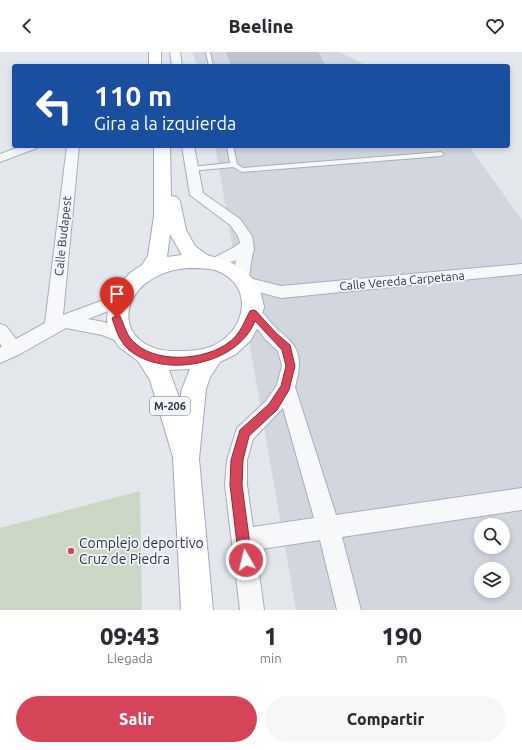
<!DOCTYPE html>
<html lang="es">
<style>
body{margin:0;font-family:Ubuntu,sans-serif;background:#f7f7f7;color:#2b2b33;height:100vh;display:flex;flex-direction:column;font-size:15px;white-space:nowrap}
*{box-sizing:border-box;margin:0}
p{font-size:13px;color:#7c7c81}
.icon{flex:none;width:22px;height:22px;fill:none;stroke:currentColor;stroke-width:2;stroke-linecap:round;stroke-linejoin:round}
.map{position:relative;height:558px;overflow:hidden}
.drawer{display:flex;flex-direction:column;background:#fff;flex:1}
.drawer>*{flex:none}
.hud{position:absolute;left:12px;top:12px;width:498px;height:84px;border-radius:4px;box-shadow:0 2px 6px #0003;background:#1a4fa0;color:#fff;overflow:hidden}
.buttons{position:absolute;left:474px;top:466px;display:grid;gap:8px}
.buttons a{display:grid;place-items:center;width:36px;height:36px;border-radius:50%;background:#fff;box-shadow:0 2px 6px #0003;font-size:20px}
.pin{position:absolute;display:grid;place-items:center;width:34px;height:34px;color:#fff;margin:-41px -17px;border-radius:50% 50% 50% 0;rotate:-45deg;box-shadow:0 0 4px #0007}
.pin .icon{rotate:45deg}
.me{position:absolute;width:44px;margin:-22px;rotate:352deg;stroke-linejoin:round;filter:drop-shadow(0 0 3px #0008)}
.turn{display:flex;align-items:center;gap:14px;height:84px;padding:0 16px;font-size:18px}
.turn .icon{width:52px;height:52px;stroke-width:2.5}
.turn b{display:block;font-size:28px;line-height:34px}
.eta{display:flex;justify-content:space-evenly;align-items:center;height:68px;text-align:center}
.eta b{font-size:24px;font-weight:800;line-height:28px}
.button{display:flex;gap:8px;margin-top:auto;padding:8px 16px}
.button a{flex:1;height:46px;border-radius:24px;background:#d64459;color:#fff;font-size:16px;font-weight:800;line-height:46px;text-align:center}
.button a+a{background:#f7f7f7;color:#2b2b33}
header{display:flex;justify-content:space-between;align-items:center;height:52px;padding:0 16px;background:#fff;font-size:18px;font-weight:800}
.map>svg:first-child{display:block}
.built{fill:#d2d6de;fill-rule:evenodd}
.green{fill:#c9d7c4}
.building{fill:#bdc3cc}
.lines{fill:none;stroke-linecap:round;stroke-linejoin:round}
.lane-casing{stroke:#a8aeb7;stroke-width:2}
.street-casing{stroke:#a8aeb7;stroke-width:2}
.primary-casing{stroke:#a2abb9;stroke-width:2}
.lane{fill:#f7f8fa;fill-rule:evenodd}
.street{fill:#f7f8fa;fill-rule:evenodd}
.primary{fill:#fff;fill-rule:evenodd}
.route{fill:#d64459;stroke:#8b2c3a}
.poi-dot{fill:#d64459;stroke:#f4f6f9;stroke-width:1.5}
.labels{text-anchor:middle;stroke-width:3.5;stroke-linejoin:round;paint-order:stroke}
.shield{fill:#f4f6f9;stroke:#676e7c;stroke-width:1}
.shield-label{font-size:11px;font-weight:bold;fill:#2a3446}
.street-label{font-size:12px;fill:#2a3446;stroke:#f4f6f9}
.near-poi-label{font-size:14px;fill:#2a3446;stroke:#f4f6f9;text-anchor:start}
</style>
<header><svg class="icon" aria-label="back" viewBox="0 0 24 24"><path d="M15 5l-7 7 7 7"/></svg>Beeline<svg class="icon" aria-label="heart" viewBox="0 0 24 24"><path d="M12 20l-8-8c-3-5 5-10 8-4 3-6 11-1 8 4z"/></svg></header>
<div class="map">
<svg width="522" height="558" viewBox="0 0 522 558">
<rect width="100%" height="100%" fill="#e4e7ec"/>
<!-- built -->
<path class="built" d="M 193,0 L 339,0 L 367,14 L 197,14 Z
M 215,94 L 469,94 L 522,168 L 522,558 L 296,558 ZM 481,473 L 503,473 L 503,495 L 481,495 ZM 481,517 L 503,517 L 503,539 L 481,539 Z"/>
<!-- green -->
<path class="green" d="M 140,439 L 142,558 L 0,558 L 0,476 Z"/>
<!-- building -->
<path class="building" d="M 226,0 L 318,0 L 326,14 L 231,14 Z"/>
<g class="lines">
<!-- lane casing -->
<g class="lane-casing">
<path id="lane" d="M 206,0 L 210,0 L 213,14 L 209,14 Z
M 227,94 L 233,94 L 237,112 L 243,116 L 441,100 L 444,102 L 441,104 L 242,120 L 233,115 L 191,119 L 188,117 L 191,115 L 230,111 Z"/>
</g>
<!-- street casing -->
<g class="street-casing">
<path id="street" d="M 170,0 L 180,0 L 182,14 L 172,14 Z
M 22,94 L 39,94 L 37,96 L 0,110 L 0,102 Z
M 67,94 L 79,94 L 63,263 L 120,242 L 126,244 L 128,248 L 126,252 L 88,267 L 104,270 L 128,279 L 131,284 L 128,289 L 122,291 L 102,283 L 66,276 L 20,302 L 0,311 L 0,296 L 2,294 L 0,292 L 0,272 L 6,274 L 16,287 L 45,271 Z
M 182,94 L 194,94 L 203,141 L 240,167 L 252,184 L 254,197 L 251,210 L 249,226 L 281,234 L 522,212 L 522,222 L 281,246 L 240,235 L 233,226 L 236,208 L 215,216 L 210,215 L 207,211 C 210,206 232,198 240,191 L 238,184 L 230,173 L 190,143 Z
M 253,255 C 262,258 267,266 273,273 C 279,279 286,284 291,290 C 303,303 299,320 295,335 L 336,463 L 522,436 L 522,458 L 342,485 L 361,558 L 337,558 L 320,488 L 256,498 L 264,558 L 240,558 L 225,433 L 227,408 L 237,376 L 266,349 L 277,333 L 282,314 L 278,299 L 266,288 L 245,261 L 247,257 ZM 283,356 L 314,466 L 253,475 L 247,433 L 247,408 L 253,387 Z"/>
</g>
<!-- primary casing -->
<g class="primary-casing">
<path id="primary" d="M 149,0 L 161,0 L 161,14 L 149,14 Z
M 154,94 L 170,94 L 171,144 L 177,145 L 180,149 L 186,178 L 195,194 L 207,203 L 230,210 L 245,219 L 252,226 L 260,238 L 264,255 L 259,273 L 251,288 L 236,302 L 220,310 L 210,325 L 206,337 L 199,407 L 213,558 L 181,558 L 173,405 L 150,328 L 138,309 L 119,295 L 109,279 L 107,268 L 108,257 L 115,240 L 121,230 L 130,221 L 142,213 L 148,204 L 154,164 ZM 170,182 L 182,203 L 167,205 ZM 188,216 C 197,216 206,216 215,218 C 256,232 247,281 210,295 C 202,298 190,299 180,299 C 107,302 113,222 188,216 ZM 190,317 L 182,337 L 180,348 L 169,318 Z"/>
</g>
<!-- lane -->
<use href="#lane" class="lane"/>
<!-- street -->
<use href="#street" class="street"/>
<!-- primary -->
<use href="#primary" class="primary"/>
</g>
<!-- route -->
<path class="route" d="M 253,258 L 256,259 L 276,281 L 290,293 L 295,314 L 289,338 L 277,358 L 249,384 L 243,408 L 242,433 L 252,508 L 250,513 L 246,514 L 241,513 L 239,508 L 230,433 L 231,408 L 240,378 L 269,352 L 281,334 L 286,314 L 282,298 L 255,269 C 238,313 164,327 129,298 C 119,289 116,278 112,266 L 117,263 L 120,264 C 125,274 126,284 136,292 C 160,313 213,308 235,285 C 242,277 245,268 250,259 Z"/>
<!-- markers -->
<circle class="poi-dot" cx="71" cy="499" r="4"/>
<g class="labels">
<!-- shield labels -->
<rect class="shield" x="150" y="345" width="40" height="18" rx="3"/>
<g class="shield-label">
<text x="170" y="358">M-206</text>
</g>
<!-- street labels -->
<g class="street-label">
<text transform="translate(63 184) rotate(-84)" y="4">Calle Budapest</text>
<text transform="translate(402 229) rotate(-5)" y="4">Calle Vereda Carpetana</text>
</g>
<!-- near-poi labels -->
<g class="near-poi-label">
<text x="79" y="496">Complejo deportivo<tspan x="79" dy="16">Cruz de Piedra</tspan></text>
</g>
</g>
</svg>
<div class="buttons">
<a><svg class="icon" aria-label="search" viewBox="0 0 24 24"><circle cx="10" cy="10" r="6"/><path d="M15 15l6 6"/></svg></a>
<a><svg class="icon" aria-label="layers" viewBox="0 0 24 24"><path d="M12 4l9 5-9 5-9-5zM3 14l9 5 9-5"/></svg></a>
</div>
<div class="pin" style="left:117px;top:266px;background:#d93025"><svg class="icon" aria-label="arrive" viewBox="0 0 24 24"><path d="M6 21V4h12l-3 4 3 4H6"/></svg></div>
<svg class="me" style="left:246px;top:508px" viewBox="-20 -20 40 40"><circle r="17" fill="#d64459" stroke="#fff" stroke-width="3"/><path d="M0-11L8 9 0 5-8 9z" fill="#fff"/></svg>
<div class="hud">
<div class="turn"><svg class="icon" aria-label="left" viewBox="0 0 24 24"><path d="M17 20v-9H6M10 6l-5 5 5 5"/></svg><div><b>110 m</b>Gira a la izquierda</div></div>
</div>
</div>
<section class="drawer">
<div class="eta">
<div><b>09:43</b><p>Llegada</p></div>
<div><b>1</b><p>min</p></div>
<div><b>190</b><p>m</p></div>
</div>
<div class="button"><a>Salir</a><a>Compartir</a></div>
</section>
